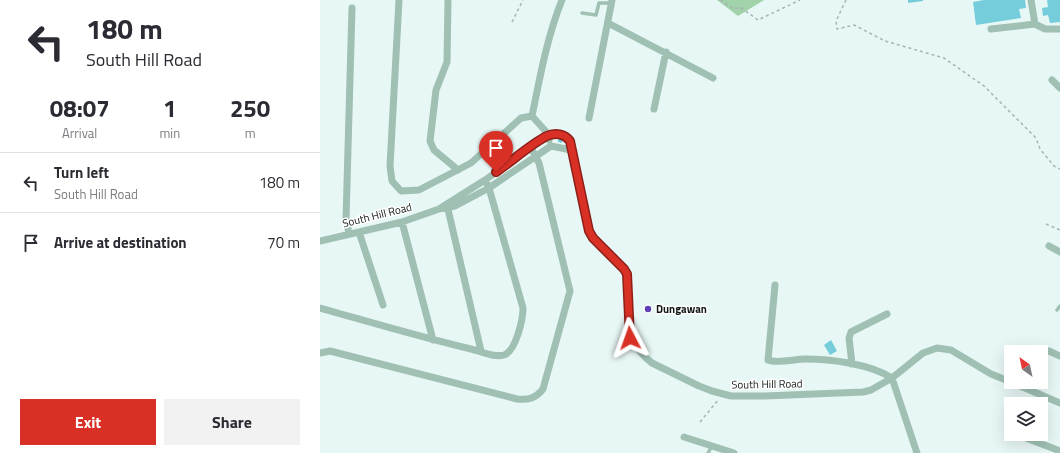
<!DOCTYPE html>
<style>
body{margin:0;font-family:"Titillium Web",sans-serif;background:#f2f2f3;color:#2b2b33;height:100vh;display:flex;flex-direction:column;font-size:15px;white-space:nowrap}
*{box-sizing:border-box;margin:0}
p{font-size:13px;color:#7c7c81}
.icon{flex:none;width:22px;height:22px;fill:none;stroke:currentColor;stroke-width:2;stroke-linecap:round;stroke-linejoin:round}
.map{position:relative;flex:1;overflow:hidden}
.drawer{display:flex;flex-direction:column;background:#fff;width:320px}
.drawer>*{flex:none}
.hud{background:#fff;color:#2b2b33;overflow:hidden}
.needle{width:26px;rotate:327deg}
.buttons{position:absolute;left:684px;top:345px;display:grid;gap:8px}
.buttons a{display:grid;place-items:center;width:44px;height:44px;border-radius:0px;background:#fff;box-shadow:0 4px 16px #0002;font-size:20px}
.pin{position:absolute;display:grid;place-items:center;width:34px;height:34px;color:#fff;margin:-41px -17px;border-radius:50% 50% 50% 0;rotate:-45deg;box-shadow:0 0 4px #0007}
.pin .icon{rotate:45deg}
.me{position:absolute;width:44px;margin:-22px;rotate:356deg;stroke-linejoin:round;filter:drop-shadow(0 0 3px #0008)}
.turn{display:flex;align-items:center;gap:14px;height:84px;padding:0 20px;font-size:18px}
.turn .icon{width:52px;height:52px;stroke-width:2.5}
.turn b{display:block;font-size:28px;line-height:34px}
.eta{display:flex;justify-content:space-evenly;align-items:center;height:68px;text-align:center}
.eta b{font-size:24px;font-weight:700;line-height:28px}
.primary-button{display:flex;gap:8px;margin-top:auto;padding:8px 20px}
.primary-button a{flex:1;height:46px;border-radius:0px;background:#d93025;color:#fff;font-size:16px;font-weight:700;line-height:46px;text-align:center}
.primary-button a+a{background:#f2f2f3;color:#2b2b33}
ul{padding:0;list-style:none}
li{display:flex;align-items:center;gap:12px;height:60px;padding:0 20px;border-top:1px solid #e1e1e2}
li div{flex:1}
li b{display:block;font-size:15px}
li em{font-style:normal}
main{display:flex;flex:1;min-height:0}
.map>svg:first-child{display:block}
.green{fill:#a2d2a9}
.building{fill:#75cddb}
.lines{fill:none;stroke-linecap:round;stroke-linejoin:round}
.path{stroke:#a7b4b2;stroke-width:1.5;stroke-dasharray:3 3;stroke-linecap:butt}
.service{stroke:#9fc0b3;stroke-width:3.5}
.minor{stroke:#9fc0b3;stroke-width:7}
.route-casing{stroke:#8d1f18;stroke-width:10}
.route{stroke:#d93025;stroke-width:7}
.poi-dot{fill:#5d3fb7;stroke:#fff;stroke-width:1.5}
.labels{text-anchor:middle;stroke-width:3;stroke-linejoin:round;paint-order:stroke}
.street-label{font-size:11px;fill:#131918;stroke:#fff}
.poi-label{font-size:11px;font-weight:bold;fill:#131918;stroke:#fff;text-anchor:start}
</style>
<main>
<section class="drawer">
<div class="hud">
<div class="turn"><svg class="icon" aria-label="left" viewBox="0 0 24 24"><path d="M17 20v-9H6M10 6l-5 5 5 5"/></svg><div><b>180 m</b>South Hill Road</div></div>
</div>
<div class="eta">
<div><b>08:07</b><p>Arrival</p></div>
<div><b>1</b><p>min</p></div>
<div><b>250</b><p>m</p></div>
</div>
<ul>
<li><svg class="icon" aria-label="left" viewBox="0 0 24 24"><path d="M17 20v-9H6M10 6l-5 5 5 5"/></svg><div><b>Turn left</b><p>South Hill Road</p></div><em>180 m</em></li>
<li><svg class="icon" aria-label="arrive" viewBox="0 0 24 24"><path d="M6 21V4h12l-3 4 3 4H6"/></svg><div><b>Arrive at destination</b></div><em>70 m</em></li>
</ul>
<div class="primary-button"><a>Exit</a><a>Share</a></div>
</section>
<div class="map">
<svg width="740" height="453" viewBox="0 0 740 453">
<rect width="100%" height="100%" fill="#e7f7f5"/>
<!-- green -->
<path class="green" d="M 397,0 L 444,0 L 418,16 Z"/>
<!-- building -->
<path class="building" d="M 588,0 L 603,0 L 603,1 L 588,3 Z
M 664,0 L 705,0 L 706,8 L 699,9 L 701,18 L 656,25 L 653,2 Z
M 727,0 L 740,0 L 740,22 L 730,23 L 728,15 L 723,16 L 722,8 L 728,7 Z
M 238,137 L 243,138 L 242,143 L 238,142 Z
M 511,340 L 517,351 L 510,355 L 504,345 Z"/>
<g class="lines">
<!-- path -->
<path class="path" d="M 400,0 L 414,9 L 420,7 L 438,20 L 480,0
M 526,0 L 516,21 L 517,29 L 534,25 L 565,41 L 624,58 L 664,86 L 716,138 L 720,149 L 734,166 L 740,169
M 192,22 L 203,0
M 726,224 L 740,230
M 380,422 L 399,399"/>
<!-- service -->
<path class="service" d="M 262,13 L 276,15 L 279,3 L 291,3
M 737,310 L 740,306
M 388,453 L 392,446"/>
<!-- minor -->
<path class="minor" d="M 79,0 L 70,166 L 72,181 L 81,191 L 99,190 L 151,163 L 201,118 L 212,116
M 128,0 L 127,62 L 116,90 L 110,141 L 114,150 L 138,170
M 711,0 L 715,24 L 725,29 L 740,29
M 288,23 L 393,78
M 671,29 L 715,24
M 732,80 L 740,88
M 334,109 L 346,52
M 269,118 L 292,0
M 229,140 L 229,135 L 212,116 C 220,77 227,37 242,0
M 127,205 L 161,351
M 119,209 L 165,180 L 229,135 L 243,134 L 250,141 L 269,231 L 273,238 L 304,269 L 307,274 L 309,334 L 313,344 L 325,357 L 332,363 L 379,386 L 392,391 L 411,396 L 445,396 L 543,392 L 551,390 L 572,378 L 603,353 L 617,348 L 631,350 L 671,374 L 691,382
M 82,222 L 113,340
M 39,232 L 63,305
M 29,234 L 26,219 L 32,8
M 0,241 L 82,222 L 119,209 L 135,206 L 169,188 L 231,146 L 251,150
M 729,246 L 740,252
M 455,285 L 448,360 C 458,364 474,359 485,359 C 511,359 550,364 572,378 L 597,453
M 0,308 C 50,322 100,337 151,349 C 160,351 174,358 184,355 C 196,351 203,319 203,308 L 169,188 L 165,180
M 729,351 L 740,356
M 0,353 L 10,351 L 197,399 C 208,400 215,399 223,389 L 250,291 L 219,163 L 211,148
M 532,364 L 529,338 L 531,332 L 567,314
M 691,382 L 740,403
M 364,437 L 414,453
M 706,438 L 740,451"/>
</g>
<g class="lines">
<!-- route casing -->
<g class="route-casing">
<path id="route" d="M 176,172 C 191,162 212,143 227,136 C 235,132 245,134 250,141 L 269,231 L 273,238 L 304,269 L 307,274 L 310,338"/>
</g>
<!-- route -->
<use href="#route" class="route"/>
</g>
<!-- markers -->
<circle class="poi-dot" cx="328" cy="309" r="4"/>
<g class="labels">
<!-- street labels -->
<g class="street-label">
<text transform="translate(57 215) rotate(-14)" y="4">South Hill Road</text>
<text transform="translate(447 384) rotate(-1)" y="4">South Hill Road</text>
</g>
<!-- poi labels -->
<g class="poi-label">
<text x="336" y="313">Dungawan</text>
</g>
</g>
</svg>
<div class="buttons">
<a><svg class="needle" viewBox="-14 -14 28 28"><path d="M0-13l5 13h-10z" fill="#e53935"/><path d="M0 13l5-13h-10z" fill="#7c7c81"/></svg></a>
<a><svg class="icon" aria-label="layers" viewBox="0 0 24 24"><path d="M12 4l9 5-9 5-9-5zM3 14l9 5 9-5"/></svg></a>
</div>
<div class="pin" style="left:176px;top:172px;background:#d93025"><svg class="icon" aria-label="arrive" viewBox="0 0 24 24"><path d="M6 21V4h12l-3 4 3 4H6"/></svg></div>
<svg class="me" style="left:310px;top:338px" viewBox="-20 -20 40 40"><path d="M0-17L14 15 0 8-14 15z" fill="#d93025" stroke="#fff" stroke-width="4"/></svg>
</div>
</main>
